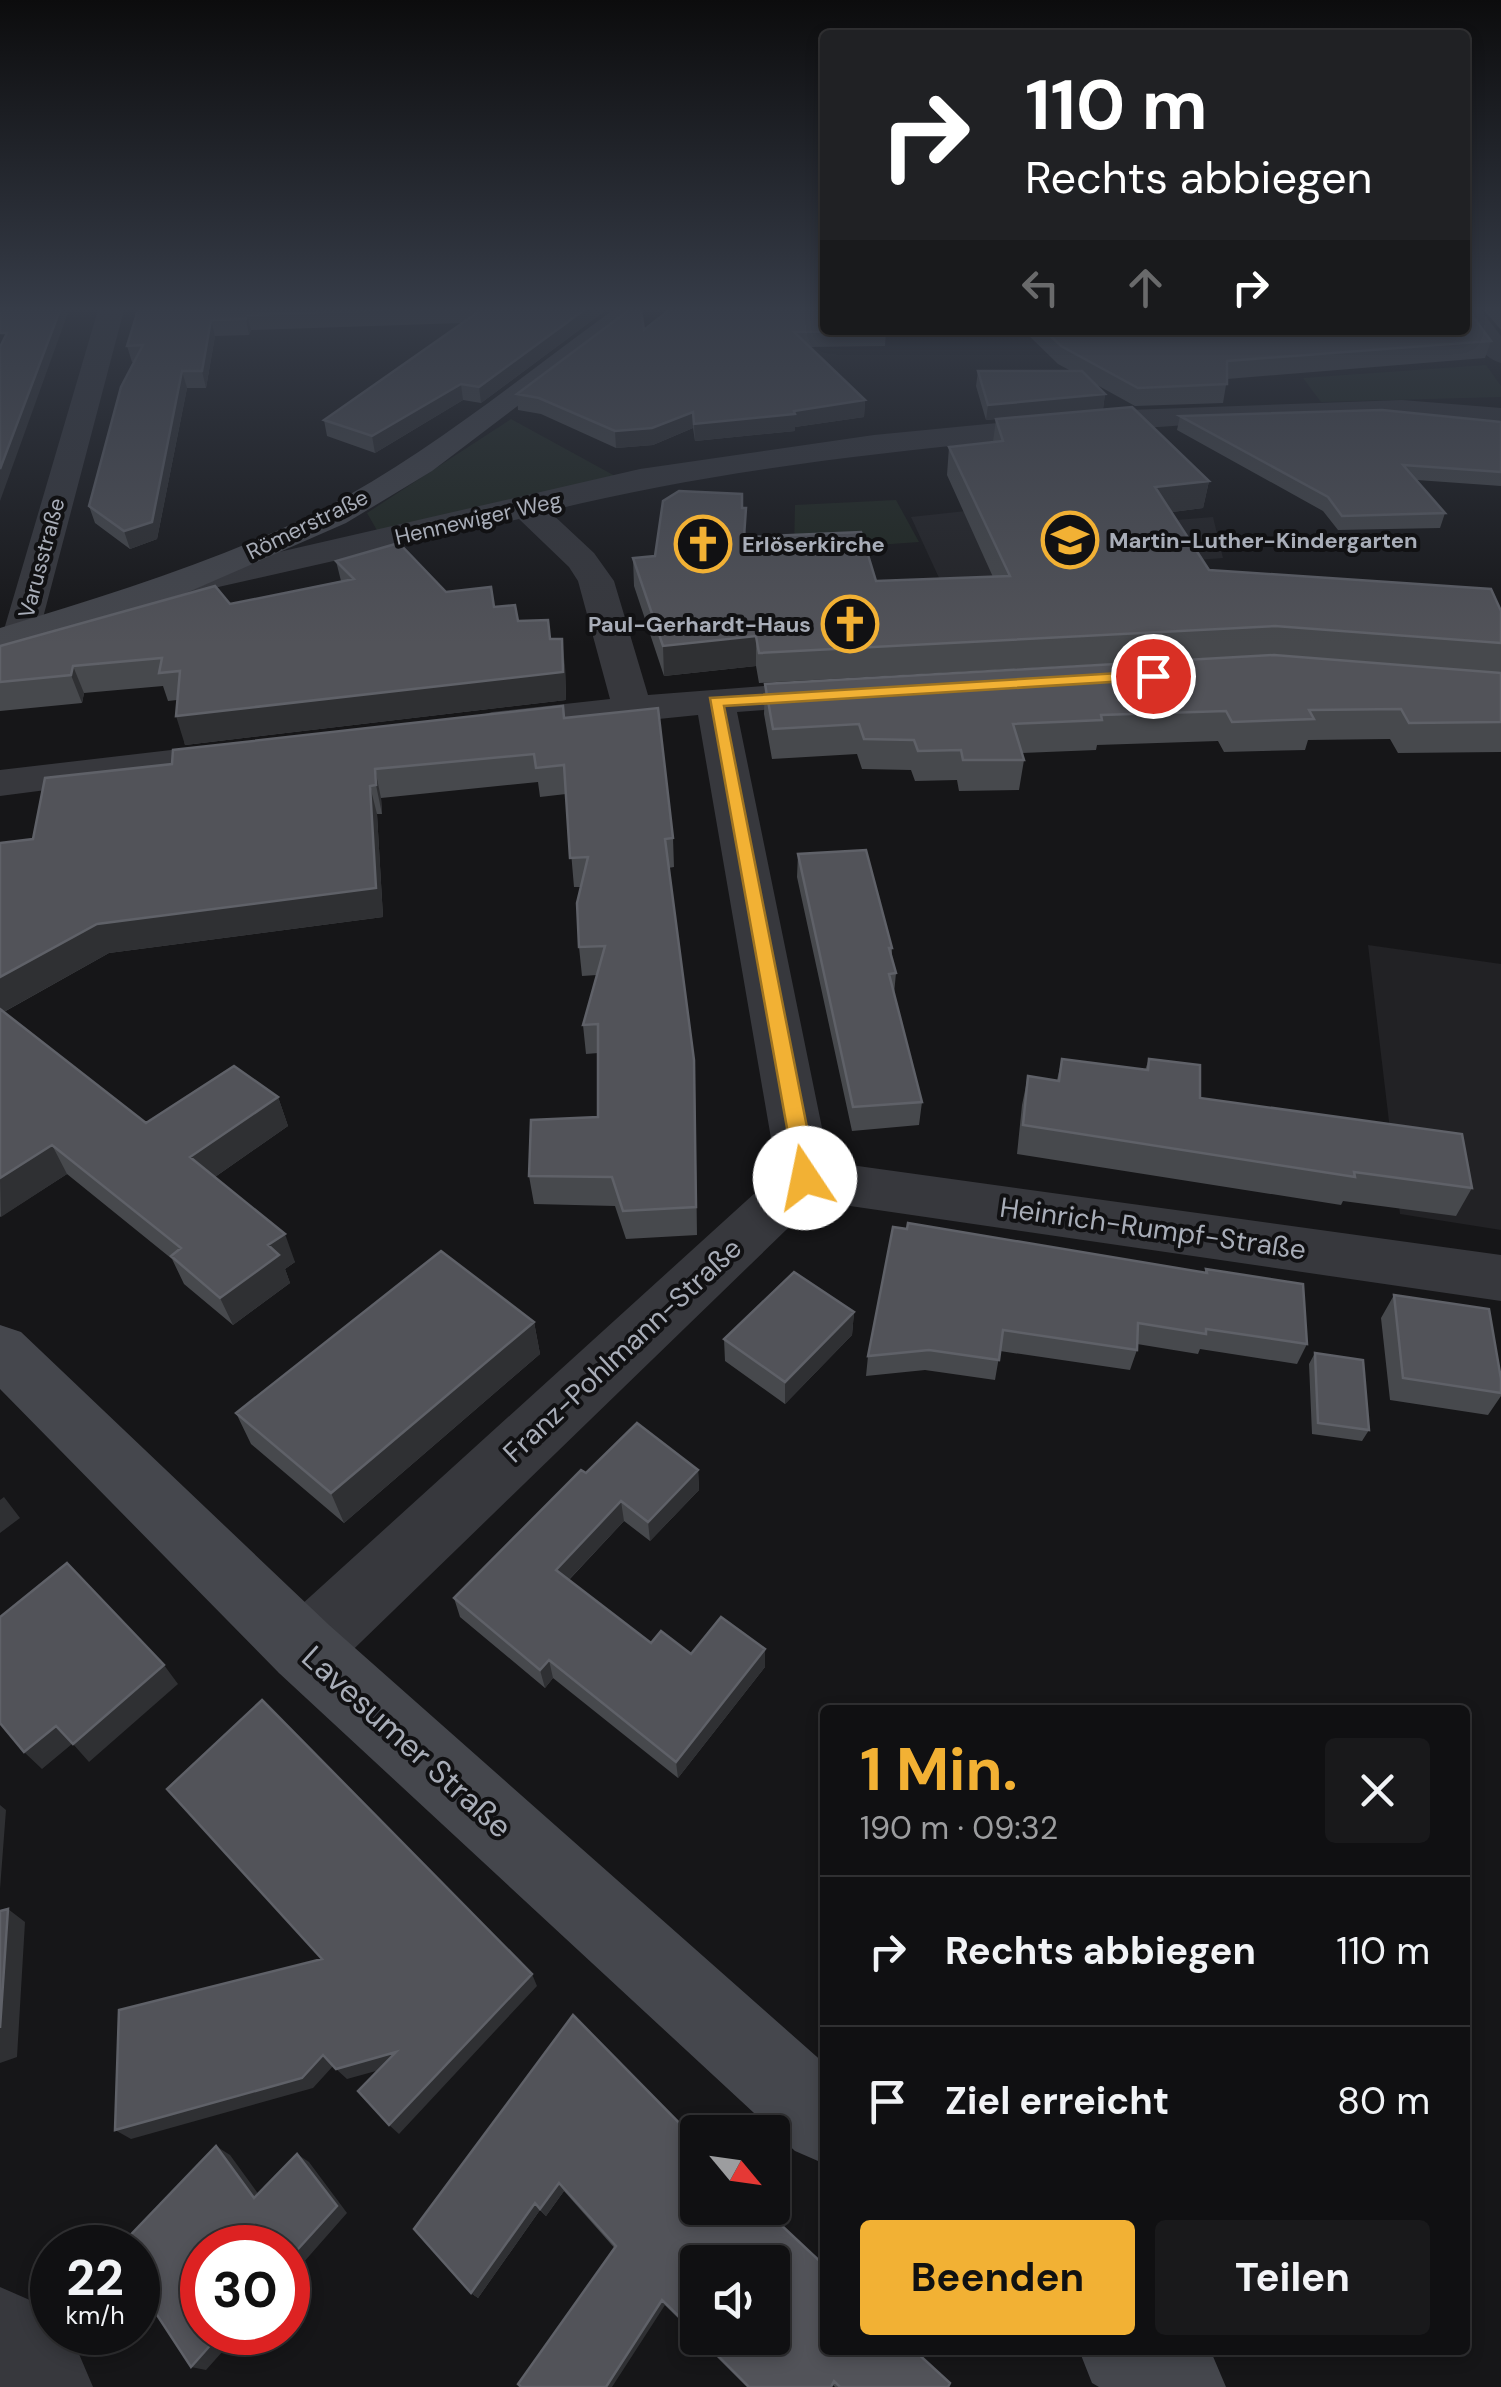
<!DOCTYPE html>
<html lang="de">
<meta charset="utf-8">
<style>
body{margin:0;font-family:"DM Sans",sans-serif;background:#19191b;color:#f1f3f6;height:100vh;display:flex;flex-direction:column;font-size:38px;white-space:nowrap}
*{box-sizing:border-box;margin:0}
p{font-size:32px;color:#9c9d9f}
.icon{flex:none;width:55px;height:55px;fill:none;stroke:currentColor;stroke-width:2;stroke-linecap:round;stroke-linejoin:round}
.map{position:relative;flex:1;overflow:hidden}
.panel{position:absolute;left:820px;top:1705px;width:650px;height:650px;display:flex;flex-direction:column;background:#101012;border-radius:10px;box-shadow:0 5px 15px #0003,0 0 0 2px #303032}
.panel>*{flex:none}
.hud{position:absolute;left:820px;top:30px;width:650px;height:305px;border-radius:10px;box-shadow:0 5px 15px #0003,0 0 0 2px #303032;background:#202124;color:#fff;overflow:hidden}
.needle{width:65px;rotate:119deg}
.fabs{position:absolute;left:680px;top:2115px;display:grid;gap:20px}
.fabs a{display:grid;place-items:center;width:110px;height:110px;border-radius:10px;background:#101012;box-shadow:0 5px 15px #0003,0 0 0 2px #303032;font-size:50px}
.speed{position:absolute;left:30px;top:2225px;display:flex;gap:20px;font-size:50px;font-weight:700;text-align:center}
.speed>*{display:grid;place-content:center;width:130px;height:130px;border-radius:50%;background:#101012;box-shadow:0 5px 15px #0003,0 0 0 2px #303032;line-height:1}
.speed small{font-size:25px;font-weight:400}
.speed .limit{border:15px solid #d22;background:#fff;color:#111}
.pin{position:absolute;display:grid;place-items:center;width:85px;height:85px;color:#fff;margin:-42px;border:5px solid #fff;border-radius:50%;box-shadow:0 2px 10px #0007}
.me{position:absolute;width:110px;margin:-55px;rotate:349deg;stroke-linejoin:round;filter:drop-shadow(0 0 8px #0008)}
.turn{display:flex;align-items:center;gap:35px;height:210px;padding:0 40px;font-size:45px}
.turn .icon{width:130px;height:130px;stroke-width:2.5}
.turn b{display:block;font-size:70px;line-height:85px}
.lanes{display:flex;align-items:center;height:95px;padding:0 40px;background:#0003;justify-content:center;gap:50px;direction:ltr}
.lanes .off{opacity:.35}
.round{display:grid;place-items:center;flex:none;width:105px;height:105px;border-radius:10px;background:#19191b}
.head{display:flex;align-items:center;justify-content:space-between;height:170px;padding:0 40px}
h1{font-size:60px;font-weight:700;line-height:75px;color:#f2b134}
.button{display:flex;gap:20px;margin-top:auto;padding:20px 40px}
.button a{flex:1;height:115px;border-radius:10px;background:#f2b134;color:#111;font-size:40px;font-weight:700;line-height:115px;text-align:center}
.button a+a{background:#19191b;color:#f1f3f6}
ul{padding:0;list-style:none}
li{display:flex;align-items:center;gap:30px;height:150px;padding:0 40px;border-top:2px solid #303032}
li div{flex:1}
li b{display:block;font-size:38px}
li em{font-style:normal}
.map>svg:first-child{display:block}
.built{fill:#222225}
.green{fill:#1e261f}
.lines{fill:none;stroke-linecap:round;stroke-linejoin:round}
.street{fill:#37383d;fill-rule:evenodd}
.secondary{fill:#45474d;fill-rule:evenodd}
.wall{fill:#47494d;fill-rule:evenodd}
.shaded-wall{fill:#2f3033}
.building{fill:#525359;stroke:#5f6168;stroke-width:2.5}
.route{fill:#f2b134;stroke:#9d7322;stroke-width:2.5}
.labels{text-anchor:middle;stroke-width:8;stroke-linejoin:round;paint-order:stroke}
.far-street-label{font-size:22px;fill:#a8adb8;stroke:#111113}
.far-poi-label{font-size:22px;font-weight:bold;fill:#a8adb8;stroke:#111113;text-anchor:start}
.street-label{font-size:28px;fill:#a8adb8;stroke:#111113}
.near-street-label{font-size:32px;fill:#a8adb8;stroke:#111113}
</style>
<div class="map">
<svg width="1501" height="2387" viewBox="0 0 1501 2387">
<rect width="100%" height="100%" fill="#161618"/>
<!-- built -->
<path class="built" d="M 1122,494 L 1152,522 L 1213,517 L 1223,558 L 940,580 L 911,517 Z
M 1368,945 L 1501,964 L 1501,1230 L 1400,1214 Z"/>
<!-- green -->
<path class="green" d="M 1486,365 L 1501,386 L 1501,397 L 1321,402 L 1303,378 Z
M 511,419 L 615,476 L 378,532 L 367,513 Z
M 896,500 L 919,542 L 794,551 L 795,505 Z"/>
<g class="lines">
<!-- street -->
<path class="street" d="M 98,310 L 124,310 L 39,633 L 34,641 L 21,644 L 8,641 L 3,633 Z
M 1465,310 L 1481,310 L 1501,336 L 1501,363 C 1481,358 1465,330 1465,310 Z
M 1402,400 L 1501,408 L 1501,426 C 1334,412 1167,424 1000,441 C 849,456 697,474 549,511 L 594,553 L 614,581 L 648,695 L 839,680 L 853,684 L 858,692 L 853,700 L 839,704 L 737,712 L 829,1162 L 1501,1255 L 1501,1301 L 816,1201 L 329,1673 L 304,1682 L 279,1673 L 269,1649 L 279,1625 L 777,1173 L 698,715 L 492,736 L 478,732 L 472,724 L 478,716 L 492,712 L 610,699 L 578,581 L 569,567 L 519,519 L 174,597 L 162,593 L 156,586 L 162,579 L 640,469 L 874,435 L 1129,410 Z
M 248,741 L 262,744 L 268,753 L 262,762 L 0,796 L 0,770 Z
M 0,2287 L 32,2301 L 52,2323 L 52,2332 L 60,2332 L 79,2354 L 93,2387 L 0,2387 Z"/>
<!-- secondary -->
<path class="secondary" d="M 613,310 L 644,310 L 432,471 L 346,523 L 186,593 L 0,651 L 0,628 C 110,594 220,561 323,509 C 427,455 519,378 613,310 Z
M 0,1325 L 21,1332 L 329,1625 L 825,2064 L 825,2164 L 795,2151 L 279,1673 L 0,1389 Z
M 1079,2350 L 1206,2350 L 1212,2354 L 1226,2387 L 1099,2387 L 1092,2383 Z"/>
</g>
<!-- wall -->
<path class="wall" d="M 138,310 L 606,310 L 481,403 L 463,400 L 375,453 L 327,436 L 324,420 L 462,323 L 251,330 L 249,335 L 215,336 L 206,388 L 187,388 L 157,539 L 130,549 L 95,523 L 89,506 L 134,362 L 132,362 L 127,346 Z
M 1484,310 L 1501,310 L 1501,330 Z
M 1474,318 L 1491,341 L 1485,358 L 1227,379 L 1223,403 L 1135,406 L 1097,385 L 1105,394 L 1103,409 L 1209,481 L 1203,508 L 1172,512 L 1209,570 L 1501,611 L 1501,752 L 1398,753 L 1390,739 L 1308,740 L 1305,750 L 1224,752 L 1218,741 L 1097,745 L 1096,750 L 1022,753 L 1024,760 L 1019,790 L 959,791 L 957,780 L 915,781 L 911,770 L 862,769 L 857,754 L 772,759 L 764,714 L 765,684 L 1269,655 L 759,683 L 756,666 L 664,676 L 634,586 L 633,558 L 655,556 L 742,508 L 746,537 L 876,581 L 993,577 L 947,475 L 949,447 L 993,442 L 996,419 L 986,420 L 976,386 L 978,371 L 1071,371 L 1058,364 L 1023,330 L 1465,330 Z
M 644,330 L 886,330 L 885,346 L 810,347 L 865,400 L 864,417 L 795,427 L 795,431 L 695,441 L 693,428 L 653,445 L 616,448 L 541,414 L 518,410 L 517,394 Z
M 1180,416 L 1501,422 L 1501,486 L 1417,480 L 1445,513 L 1440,528 L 1338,530 L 1323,511 L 1177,430 Z
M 336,561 L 494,607 L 551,639 L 565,666 L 566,700 L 185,745 L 177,700 L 168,701 L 163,686 L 84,693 L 82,703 L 0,711 L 0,646 L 230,604 L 341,581 Z
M 565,718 L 673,838 L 674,867 L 668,868 L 695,1089 L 697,1235 L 626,1239 L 615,1206 L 534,1204 L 529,1176 L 598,1117 L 598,1053 L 586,1054 L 583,1025 L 597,975 L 582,976 L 579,947 L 581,887 L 574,887 L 566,794 L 540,797 L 538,782 L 381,798 L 382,814 L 377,814 L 383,917 L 109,953 L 4,1012 L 146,1123 L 278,1097 L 288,1126 L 215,1177 L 295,1262 L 285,1269 L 290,1283 L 233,1325 L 184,1284 L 172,1259 L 67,1174 L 0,1217 L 0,843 L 33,839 Z
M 798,854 L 892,948 L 892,957 L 896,973 L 894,994 L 922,1102 L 919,1125 L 852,1131 L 797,877 Z
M 1062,1059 L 1145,1070 L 1149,1059 L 1200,1098 L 1472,1188 L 1456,1216 L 1343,1201 L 1341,1205 L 1017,1154 L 1022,1105 L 1028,1076 L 1057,1080 Z
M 1206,1269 L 1307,1344 L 1297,1364 L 1200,1349 L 1198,1354 L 1137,1344 L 1137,1350 L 1130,1370 L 1000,1351 L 995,1380 L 925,1370 L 866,1376 L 868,1356 L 1205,1273 Z
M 1394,1295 L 1501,1379 L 1501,1396 L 1488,1415 L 1390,1400 L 1381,1318 Z
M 854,1312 L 852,1335 L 785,1404 L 725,1361 L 724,1339 Z
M 534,1322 L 540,1354 L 344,1523 L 251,1444 L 236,1413 Z
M 1315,1353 L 1369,1430 L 1362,1441 L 1312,1434 L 1309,1364 Z
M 698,1470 L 699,1490 L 650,1541 L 624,1521 L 569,1580 L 651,1643 L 691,1654 L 765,1667 L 678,1778 L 553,1678 L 545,1688 L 460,1617 L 454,1598 L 586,1473 Z
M 573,2015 L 698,2208 L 948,2387 L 835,2387 L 833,2385 L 831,2387 L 747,2387 L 665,2305 L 564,2191 L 546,2216 L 540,2210 L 478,2298 L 471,2293 ZM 698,2262 L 772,2338 L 698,2338 Z"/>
<!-- shaded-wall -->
<path class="shaded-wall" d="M 60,310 L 69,310 L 0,501 L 0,469 Z
M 584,310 L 606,310 L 481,403 L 479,387 Z
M 247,315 L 251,330 L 249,335 L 246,319 Z
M 211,320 L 215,336 L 206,388 L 202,371 Z
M 182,371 L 187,388 L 157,539 L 130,549 L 124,531 Z
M 461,384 L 463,400 L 375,453 L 372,436 Z
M 1105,394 L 1103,409 L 986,420 L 988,405 Z
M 865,400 L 864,417 L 795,427 L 795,431 L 695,441 L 694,424 Z
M 693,412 L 693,428 L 653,445 L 616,448 L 615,431 Z
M 1209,481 L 1203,508 L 1150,515 L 1155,487 Z
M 756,636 L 756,666 L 664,676 L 663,646 Z
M 562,639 L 565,666 L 566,700 L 185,745 L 176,716 Z
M 73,666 L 84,693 L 82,703 L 71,675 Z
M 375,769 L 381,798 L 382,814 L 376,785 Z
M 370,786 L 377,814 L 383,917 L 109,953 L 0,1014 L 0,977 L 97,924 Z
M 278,1097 L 288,1126 L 202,1186 L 190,1157 Z
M 52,1145 L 67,1174 L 1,1217 L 0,1178 Z
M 285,1234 L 295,1262 L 285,1269 L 290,1283 L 233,1325 L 220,1298 L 268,1245 Z
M 854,1312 L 852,1335 L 785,1404 L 785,1382 Z
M 534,1322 L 540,1354 L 344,1523 L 331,1493 Z
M 698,1470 L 699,1490 L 650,1541 L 648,1522 Z
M 4,1497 L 20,1518 L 0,1533 L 0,1500 Z
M 621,1501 L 624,1521 L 560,1589 L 556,1570 Z
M 765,1649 L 765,1667 L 678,1778 L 676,1762 Z
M 549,1660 L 553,1678 L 545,1688 L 540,1670 Z
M 164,1665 L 178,1684 L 89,1762 L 73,1744 Z
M 56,1726 L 72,1744 L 42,1769 L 24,1752 Z
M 0,1805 L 6,1810 L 0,1889 Z
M 8,1909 L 25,1922 L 17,2057 L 0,2063 L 0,2028 Z
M 532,1974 L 537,1986 L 399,2134 L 389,2125 Z
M 396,2052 L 405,2063 L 347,2079 L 336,2069 Z
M 323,2055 L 334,2065 L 313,2088 L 131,2139 L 115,2130 Z
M 216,2146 L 230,2155 L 267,2206 L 254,2198 Z
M 297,2154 L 309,2162 L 347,2213 L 288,2280 L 288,2260 Z
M 559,2183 L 564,2191 L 546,2216 L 540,2209 Z
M 535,2203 L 540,2210 L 478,2298 L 471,2293 Z
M 662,2300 L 665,2305 L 612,2387 L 606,2387 Z
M 222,2332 L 240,2332 L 206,2370 L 191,2367 Z"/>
<!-- building -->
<path class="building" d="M 0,310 L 60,310 L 0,469 L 0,347 L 7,333 L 0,333 Z
M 138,310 L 385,310 L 247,315 L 246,319 L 211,320 L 202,371 L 182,371 L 152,522 L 124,531 L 89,506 L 121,387 L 143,345 L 127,346 Z
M 481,310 L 584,310 L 479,387 L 461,384 L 372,436 L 324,420 Z
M 629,310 L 641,310 L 644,330 L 669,310 L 825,310 L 825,330 L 886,331 L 794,332 L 865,400 L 794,411 L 795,414 L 694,424 L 693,412 L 652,428 L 615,431 L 539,398 L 517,394 Z
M 1465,310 L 1471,310 L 1474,318 L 1491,341 L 1227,361 L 1227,384 L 1138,388 L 1061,346 L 1044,330 L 1465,330 Z
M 978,371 L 1082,371 L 1105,394 L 988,405 Z
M 1132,407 L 1209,481 L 1155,487 L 1209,570 L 1491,589 L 1501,611 L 1501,643 L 1275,626 L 759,653 L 756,636 L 663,646 L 633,558 L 655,556 L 663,501 L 679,491 L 742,494 L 742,508 L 746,508 L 744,537 L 861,532 L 876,581 L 1010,576 L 949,447 L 1003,441 L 996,419 Z
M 1382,410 L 1501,422 L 1501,472 L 1403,465 L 1445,513 L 1342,516 L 1328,497 L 1180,416 Z
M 399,543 L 446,592 L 491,587 L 494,607 L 515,605 L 518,621 L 548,620 L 550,639 L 562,639 L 563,672 L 176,716 L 180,671 L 159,673 L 162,658 L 73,666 L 71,675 L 0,682 L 0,646 L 215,586 L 230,604 L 354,579 L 336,561 Z
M 1274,655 L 1501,673 L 1501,722 L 1409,723 L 1401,709 L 1309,710 L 1314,719 L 1232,722 L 1226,711 L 1101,715 L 1102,720 L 1013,724 L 1024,760 L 963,760 L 961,750 L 918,751 L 914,740 L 864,739 L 859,724 L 773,729 L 765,684 Z
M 563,706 L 564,718 L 658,708 L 673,838 L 665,839 L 694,1060 L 696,1207 L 623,1211 L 612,1177 L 529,1176 L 531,1120 L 598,1117 L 598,1024 L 583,1025 L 605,946 L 579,947 L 577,903 L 588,857 L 570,858 L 564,765 L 536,768 L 534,754 L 375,769 L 376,785 L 370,786 L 376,888 L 97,924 L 0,977 L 0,843 L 33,839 L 45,778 L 172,764 L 173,750 Z
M 866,850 L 892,948 L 889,948 L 896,973 L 889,974 L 922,1102 L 853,1107 L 798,854 Z
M 0,1009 L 146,1123 L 234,1066 L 278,1097 L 190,1157 L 285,1234 L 268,1245 L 279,1255 L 220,1298 L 171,1256 L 181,1248 L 52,1145 L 0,1178 Z
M 1062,1059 L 1148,1070 L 1149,1059 L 1200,1065 L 1200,1098 L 1462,1134 L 1472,1188 L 1354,1172 L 1355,1177 L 1023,1125 L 1028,1076 L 1059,1081 Z
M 908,1223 L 1207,1273 L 1206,1269 L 1303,1284 L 1307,1344 L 1206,1329 L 1206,1334 L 1138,1323 L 1137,1350 L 1003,1330 L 999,1360 L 929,1350 L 868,1356 L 893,1227 L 907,1229 Z
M 441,1251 L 534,1322 L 331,1493 L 236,1413 Z
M 794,1272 L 854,1312 L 785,1382 L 724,1339 Z
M 1394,1295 L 1489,1309 L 1501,1379 L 1501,1393 L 1403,1378 Z
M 1315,1353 L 1363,1360 L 1369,1430 L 1318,1423 Z
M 637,1423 L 698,1470 L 648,1522 L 621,1501 L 556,1570 L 651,1643 L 661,1631 L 691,1654 L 721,1617 L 765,1649 L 676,1762 L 549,1660 L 540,1670 L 454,1598 L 581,1470 L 586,1473 Z
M 67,1563 L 164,1665 L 73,1744 L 56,1726 L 24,1752 L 0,1723 L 0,1617 Z
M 262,1700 L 532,1974 L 389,2125 L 358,2091 L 396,2052 L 336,2069 L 323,2055 L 302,2078 L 115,2130 L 119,2010 L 322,1959 L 167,1789 Z
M 8,1909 L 0,2028 L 0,1911 Z
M 573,2015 L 698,2142 L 698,2208 L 763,2208 L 825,2266 L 825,2350 L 914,2350 L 950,2383 L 948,2387 L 840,2387 L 834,2381 L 831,2387 L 749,2387 L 700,2338 L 772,2338 L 772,2262 L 698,2262 L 698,2335 L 662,2300 L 606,2387 L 521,2387 L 518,2384 L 616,2246 L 559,2183 L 540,2209 L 535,2203 L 471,2293 L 414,2229 Z
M 216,2146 L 254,2198 L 297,2154 L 337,2206 L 288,2260 L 288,2248 L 202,2248 L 202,2332 L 222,2332 L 191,2367 L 138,2286 L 138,2248 L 118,2248 Z"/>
<!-- sky -->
<linearGradient id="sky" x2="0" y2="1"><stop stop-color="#0c0c0d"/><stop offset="0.48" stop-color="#363c48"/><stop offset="1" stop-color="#363c48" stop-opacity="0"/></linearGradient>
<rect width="1501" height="644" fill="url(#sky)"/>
<!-- route -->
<path class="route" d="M 1153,671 L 1161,676 L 1159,679 L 724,706 L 817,1178 L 813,1184 L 797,1184 L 710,698 Z"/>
<!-- icons -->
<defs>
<g id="school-ring" transform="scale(2.875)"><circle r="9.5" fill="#111113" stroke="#f2b134" stroke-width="1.5"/><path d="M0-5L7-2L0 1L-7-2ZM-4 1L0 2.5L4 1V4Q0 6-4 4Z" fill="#f2b134"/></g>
<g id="church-ring" transform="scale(2.875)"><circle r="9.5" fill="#111113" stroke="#f2b134" stroke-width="1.5"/><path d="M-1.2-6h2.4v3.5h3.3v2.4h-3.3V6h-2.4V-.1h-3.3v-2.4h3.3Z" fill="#f2b134"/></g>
</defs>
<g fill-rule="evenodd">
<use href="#school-ring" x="1070" y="540"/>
<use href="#church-ring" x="703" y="544"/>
<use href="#church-ring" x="850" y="624"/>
</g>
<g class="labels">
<!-- far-street labels -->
<g class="far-street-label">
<text transform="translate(478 518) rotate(-13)" y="8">Hennewiger Weg</text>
<text transform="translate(307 524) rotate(-26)" y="8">Römerstraße</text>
<text transform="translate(41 558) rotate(-75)" y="8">Varusstraße</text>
</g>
<!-- far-poi labels -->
<g class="far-poi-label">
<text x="1109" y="548">Martin-Luther-Kindergarten</text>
<text x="742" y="552">Erlöserkirche</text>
<text x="811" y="632" text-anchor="end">Paul-Gerhardt-Haus</text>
</g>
<!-- street labels -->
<g class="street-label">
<text transform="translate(1153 1228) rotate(8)" y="10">Heinrich-Rumpf-Straße</text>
<text transform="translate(622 1350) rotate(-43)" y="10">Franz-Pohlmann-Straße</text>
</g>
<!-- near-street labels -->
<g class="near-street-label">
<text transform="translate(407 1742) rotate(42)" y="11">Lavesumer Straße</text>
</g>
</g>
</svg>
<div class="fabs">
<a><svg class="needle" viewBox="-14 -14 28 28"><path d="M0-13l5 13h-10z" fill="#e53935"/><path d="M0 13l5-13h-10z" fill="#9c9d9f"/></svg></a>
<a><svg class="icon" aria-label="sound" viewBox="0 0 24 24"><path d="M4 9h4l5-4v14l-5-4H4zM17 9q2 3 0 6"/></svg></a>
</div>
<div class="speed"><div>22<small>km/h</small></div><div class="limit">30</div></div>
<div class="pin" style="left:1153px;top:676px;background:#d93025"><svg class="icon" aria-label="arrive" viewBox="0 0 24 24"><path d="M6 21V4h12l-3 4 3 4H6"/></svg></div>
<svg class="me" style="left:805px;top:1178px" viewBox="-20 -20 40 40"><circle r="19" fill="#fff"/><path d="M0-13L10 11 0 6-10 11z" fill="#f2b134"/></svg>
<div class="hud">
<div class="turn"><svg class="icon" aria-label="right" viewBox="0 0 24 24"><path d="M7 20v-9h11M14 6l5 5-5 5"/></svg><div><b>110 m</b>Rechts abbiegen</div></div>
<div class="lanes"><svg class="icon off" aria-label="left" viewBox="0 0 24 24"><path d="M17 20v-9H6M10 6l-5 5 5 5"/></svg><svg class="icon off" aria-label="ahead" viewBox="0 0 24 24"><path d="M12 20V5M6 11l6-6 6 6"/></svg><svg class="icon" aria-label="right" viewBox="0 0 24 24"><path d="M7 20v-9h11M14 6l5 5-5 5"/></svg></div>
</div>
<section class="panel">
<div class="head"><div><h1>1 Min.</h1><p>190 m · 09:32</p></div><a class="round"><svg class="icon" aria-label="close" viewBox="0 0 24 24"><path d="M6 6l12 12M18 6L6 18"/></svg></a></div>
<ul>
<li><svg class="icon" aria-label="right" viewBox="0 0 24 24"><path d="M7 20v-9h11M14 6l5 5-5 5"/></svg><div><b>Rechts abbiegen</b></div><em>110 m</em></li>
<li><svg class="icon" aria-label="arrive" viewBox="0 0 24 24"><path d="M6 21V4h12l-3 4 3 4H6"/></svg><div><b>Ziel erreicht</b></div><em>80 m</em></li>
</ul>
<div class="button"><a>Beenden</a><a>Teilen</a></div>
</section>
</div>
